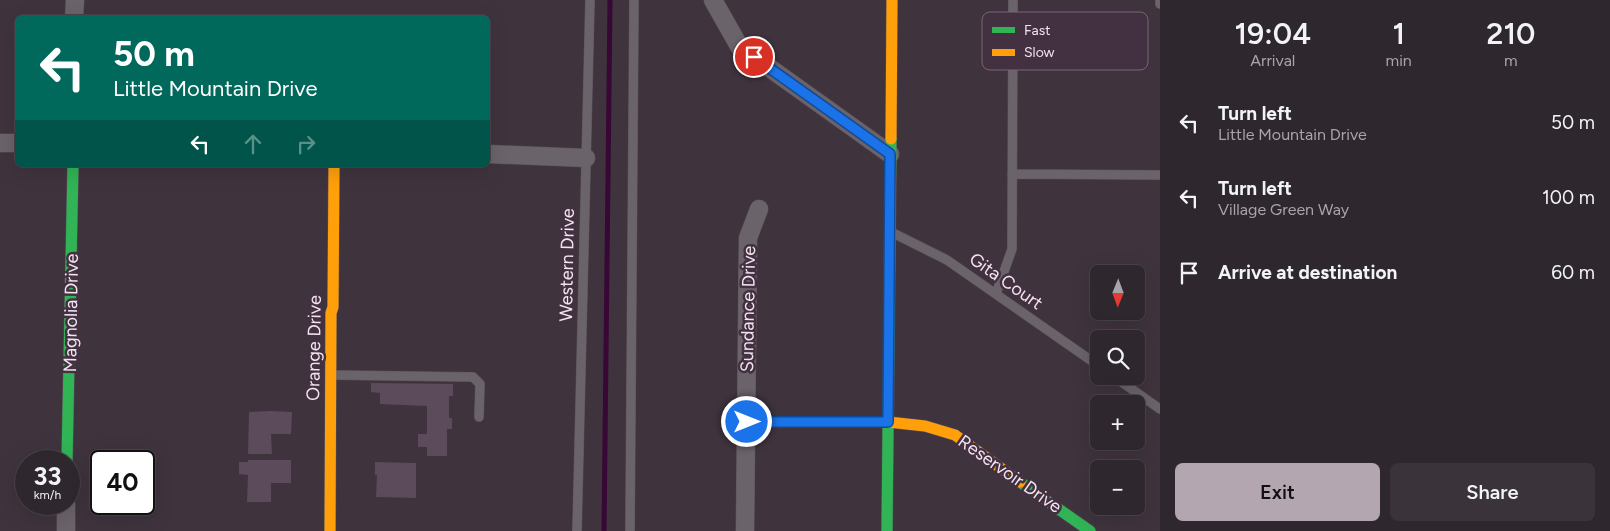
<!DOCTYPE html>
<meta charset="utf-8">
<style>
body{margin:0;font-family:Figtree,sans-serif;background:#3b333a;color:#f1f3f6;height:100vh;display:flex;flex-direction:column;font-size:19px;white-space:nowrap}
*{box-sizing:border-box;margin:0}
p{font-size:16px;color:#a7a5aa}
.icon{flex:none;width:28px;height:28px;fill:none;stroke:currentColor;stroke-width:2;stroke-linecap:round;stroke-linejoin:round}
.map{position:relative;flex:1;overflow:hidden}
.panel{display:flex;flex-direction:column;background:#2f272e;width:450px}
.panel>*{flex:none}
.guide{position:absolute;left:15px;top:15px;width:475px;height:152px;border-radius:8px;box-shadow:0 5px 20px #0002,0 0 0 1px #4a444a;background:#00695c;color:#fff;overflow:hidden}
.needle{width:32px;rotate:181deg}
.buttons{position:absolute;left:1090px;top:265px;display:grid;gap:10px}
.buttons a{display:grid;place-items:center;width:55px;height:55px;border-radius:8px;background:#2f272e;box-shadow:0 5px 20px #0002,0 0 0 1px #4a444a;font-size:25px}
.speed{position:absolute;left:15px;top:450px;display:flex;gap:10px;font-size:25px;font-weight:700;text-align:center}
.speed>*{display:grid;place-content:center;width:65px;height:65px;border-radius:50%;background:#2f272e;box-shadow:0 5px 20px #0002,0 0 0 1px #4a444a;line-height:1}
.speed small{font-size:12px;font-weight:400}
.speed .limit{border:2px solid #111;border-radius:8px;background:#fff;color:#111}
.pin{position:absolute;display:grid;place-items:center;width:42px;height:42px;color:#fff;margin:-21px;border:2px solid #fff;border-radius:50%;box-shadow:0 1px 5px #0007}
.me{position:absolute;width:55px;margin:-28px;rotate:90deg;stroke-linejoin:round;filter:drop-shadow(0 0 4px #0008)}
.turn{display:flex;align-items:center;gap:18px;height:105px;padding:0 15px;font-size:22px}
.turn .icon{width:65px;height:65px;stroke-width:2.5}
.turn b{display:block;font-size:35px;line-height:42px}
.lanes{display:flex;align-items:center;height:48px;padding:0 15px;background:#0003;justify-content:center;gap:25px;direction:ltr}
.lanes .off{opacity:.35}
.eta{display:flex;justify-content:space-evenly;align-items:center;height:85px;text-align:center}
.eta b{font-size:30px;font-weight:600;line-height:35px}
.cta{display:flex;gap:10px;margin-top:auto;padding:10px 15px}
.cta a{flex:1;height:58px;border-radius:8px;background:#b3a6b1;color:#111;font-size:20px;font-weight:600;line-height:58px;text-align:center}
.cta a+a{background:#3b333a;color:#f1f3f6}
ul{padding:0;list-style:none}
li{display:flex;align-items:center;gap:15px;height:75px;padding:0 15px}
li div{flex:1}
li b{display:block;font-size:19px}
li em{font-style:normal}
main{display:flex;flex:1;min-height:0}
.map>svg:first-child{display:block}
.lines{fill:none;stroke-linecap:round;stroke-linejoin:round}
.stream{stroke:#370735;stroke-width:5}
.building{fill:#5c4b5a}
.lane-casing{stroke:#5a5159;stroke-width:10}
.street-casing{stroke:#5a5159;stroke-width:19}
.fast-casing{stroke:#5a5159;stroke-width:12}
.slow-casing{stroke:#5a5159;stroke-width:12}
.lane{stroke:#6b636a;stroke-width:9}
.street{stroke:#6b636a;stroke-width:18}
.fast{stroke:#30b455;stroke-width:11}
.slow{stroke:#ff9f0a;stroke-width:11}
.route-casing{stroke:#114b97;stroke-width:12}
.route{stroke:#1a73e8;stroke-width:9}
.labels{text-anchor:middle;stroke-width:5;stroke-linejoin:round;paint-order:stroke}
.street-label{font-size:18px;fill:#f1e4ef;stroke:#433041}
.key{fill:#433041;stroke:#776675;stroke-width:1}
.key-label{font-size:14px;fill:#f1e4ef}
</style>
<main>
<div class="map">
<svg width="1160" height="531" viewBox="0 0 1160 531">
<rect width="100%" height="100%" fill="#3f343e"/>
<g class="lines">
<!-- stream -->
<path class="stream" d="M 604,531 L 610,0"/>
</g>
<!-- building -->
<path class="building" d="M 371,383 L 453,384 L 453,396 L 449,396 L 449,418 L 452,418 L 452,429 L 447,429 L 447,456 L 427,456 L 427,447 L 418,447 L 418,434 L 427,434 L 427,406 L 380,404 L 380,393 L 371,392 Z
M 271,411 L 292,412 L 291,434 L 271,434 L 272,454 L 248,454 L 249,412 Z
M 248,460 L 291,460 L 291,483 L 271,483 L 271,502 L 247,502 L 248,475 L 239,474 L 239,462 L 248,462 Z
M 375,462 L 416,463 L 416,498 L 376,497 L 377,475 L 375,475 Z"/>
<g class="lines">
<!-- lane casing -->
<g class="lane-casing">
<path id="lane" d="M 1160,0 L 1160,4
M 1012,174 L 1160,175
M 891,232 L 947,260 L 1099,366
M 996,294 L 1012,249 L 1013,0
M 331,375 L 473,377 L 480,384 L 479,417
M 1113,376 L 1160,409
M 577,531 L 590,0
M 630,531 L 634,0"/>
</g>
<!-- street casing -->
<g class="street-casing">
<path id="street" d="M 713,0 L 739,46 L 890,154
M 74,18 L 75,0
M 0,143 L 18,143
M 488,154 L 586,158
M 66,531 L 66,504
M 745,531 L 748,238 L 759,209"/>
</g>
<!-- fast casing -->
<g class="fast-casing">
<path id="fast" d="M 67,461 L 73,165
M 1020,482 L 1090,531
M 887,531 L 891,139"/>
</g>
<!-- slow casing -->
<g class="slow-casing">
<path id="slow" d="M 891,139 L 892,0
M 747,422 L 888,422 L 925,426 L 955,435 L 1020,482
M 330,531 L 331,313 L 333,307 L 334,165"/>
</g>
<!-- lane -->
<use href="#lane" class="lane"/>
<!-- street -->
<use href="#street" class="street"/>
<!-- fast -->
<use href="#fast" class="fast"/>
<!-- slow -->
<use href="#slow" class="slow"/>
</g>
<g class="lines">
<!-- route casing -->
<g class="route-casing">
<path id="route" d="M 747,422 L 888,422 L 890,154 L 754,57"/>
</g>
<!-- route -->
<use href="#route" class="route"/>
</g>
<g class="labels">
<!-- street labels -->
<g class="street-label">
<text transform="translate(567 265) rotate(-89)" y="6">Western Drive</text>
<text transform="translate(1006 281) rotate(35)" y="6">Gita Court</text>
<text transform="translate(748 309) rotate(-89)" y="6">Sundance Drive</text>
<text transform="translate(71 313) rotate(-89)" y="6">Magnolia Drive</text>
<text transform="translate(314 348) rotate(-89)" y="6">Orange Drive</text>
<text transform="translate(1010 474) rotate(35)" y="6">Reservoir Drive</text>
</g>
</g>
<!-- legend -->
<rect x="982" y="12" width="166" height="58" rx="8" class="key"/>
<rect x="992" y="27" width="23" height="6" fill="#30b455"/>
<rect x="992" y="49" width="23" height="7" fill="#ff9f0a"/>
<g class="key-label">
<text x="1024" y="35">Fast</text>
<text x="1024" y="57">Slow</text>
</g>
</svg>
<div class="buttons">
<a><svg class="needle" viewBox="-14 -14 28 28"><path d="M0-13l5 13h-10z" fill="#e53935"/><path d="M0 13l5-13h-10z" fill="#a7a5aa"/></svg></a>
<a><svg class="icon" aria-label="search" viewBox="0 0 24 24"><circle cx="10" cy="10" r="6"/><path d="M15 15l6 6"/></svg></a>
<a>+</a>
<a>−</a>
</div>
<div class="speed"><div>33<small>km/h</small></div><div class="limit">40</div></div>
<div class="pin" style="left:754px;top:57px;background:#d93025"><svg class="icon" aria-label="arrive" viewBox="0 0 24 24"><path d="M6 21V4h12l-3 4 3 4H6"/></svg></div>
<svg class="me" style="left:747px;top:422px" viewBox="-20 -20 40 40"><circle r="17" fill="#1a73e8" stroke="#fff" stroke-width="3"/><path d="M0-11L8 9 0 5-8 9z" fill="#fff"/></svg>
<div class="guide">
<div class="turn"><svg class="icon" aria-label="left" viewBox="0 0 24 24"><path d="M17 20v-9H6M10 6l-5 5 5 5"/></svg><div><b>50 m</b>Little Mountain Drive</div></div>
<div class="lanes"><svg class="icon" aria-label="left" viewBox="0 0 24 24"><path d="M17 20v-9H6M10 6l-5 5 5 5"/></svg><svg class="icon off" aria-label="ahead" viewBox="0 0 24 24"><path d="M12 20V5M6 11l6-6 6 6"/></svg><svg class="icon off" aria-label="right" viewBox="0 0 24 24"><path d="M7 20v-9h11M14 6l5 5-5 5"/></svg></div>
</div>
</div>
<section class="panel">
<div class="eta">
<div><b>19:04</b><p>Arrival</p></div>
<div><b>1</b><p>min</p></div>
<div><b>210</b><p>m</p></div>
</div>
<ul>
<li><svg class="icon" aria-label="left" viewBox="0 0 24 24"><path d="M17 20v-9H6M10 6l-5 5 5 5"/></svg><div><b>Turn left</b><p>Little Mountain Drive</p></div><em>50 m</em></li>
<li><svg class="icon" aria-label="left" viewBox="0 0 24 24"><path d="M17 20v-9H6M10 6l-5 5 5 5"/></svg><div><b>Turn left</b><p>Village Green Way</p></div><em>100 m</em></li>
<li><svg class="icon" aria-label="arrive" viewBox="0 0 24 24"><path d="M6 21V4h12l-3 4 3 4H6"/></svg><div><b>Arrive at destination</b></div><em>60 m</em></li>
</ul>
<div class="cta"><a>Exit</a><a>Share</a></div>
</section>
</main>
